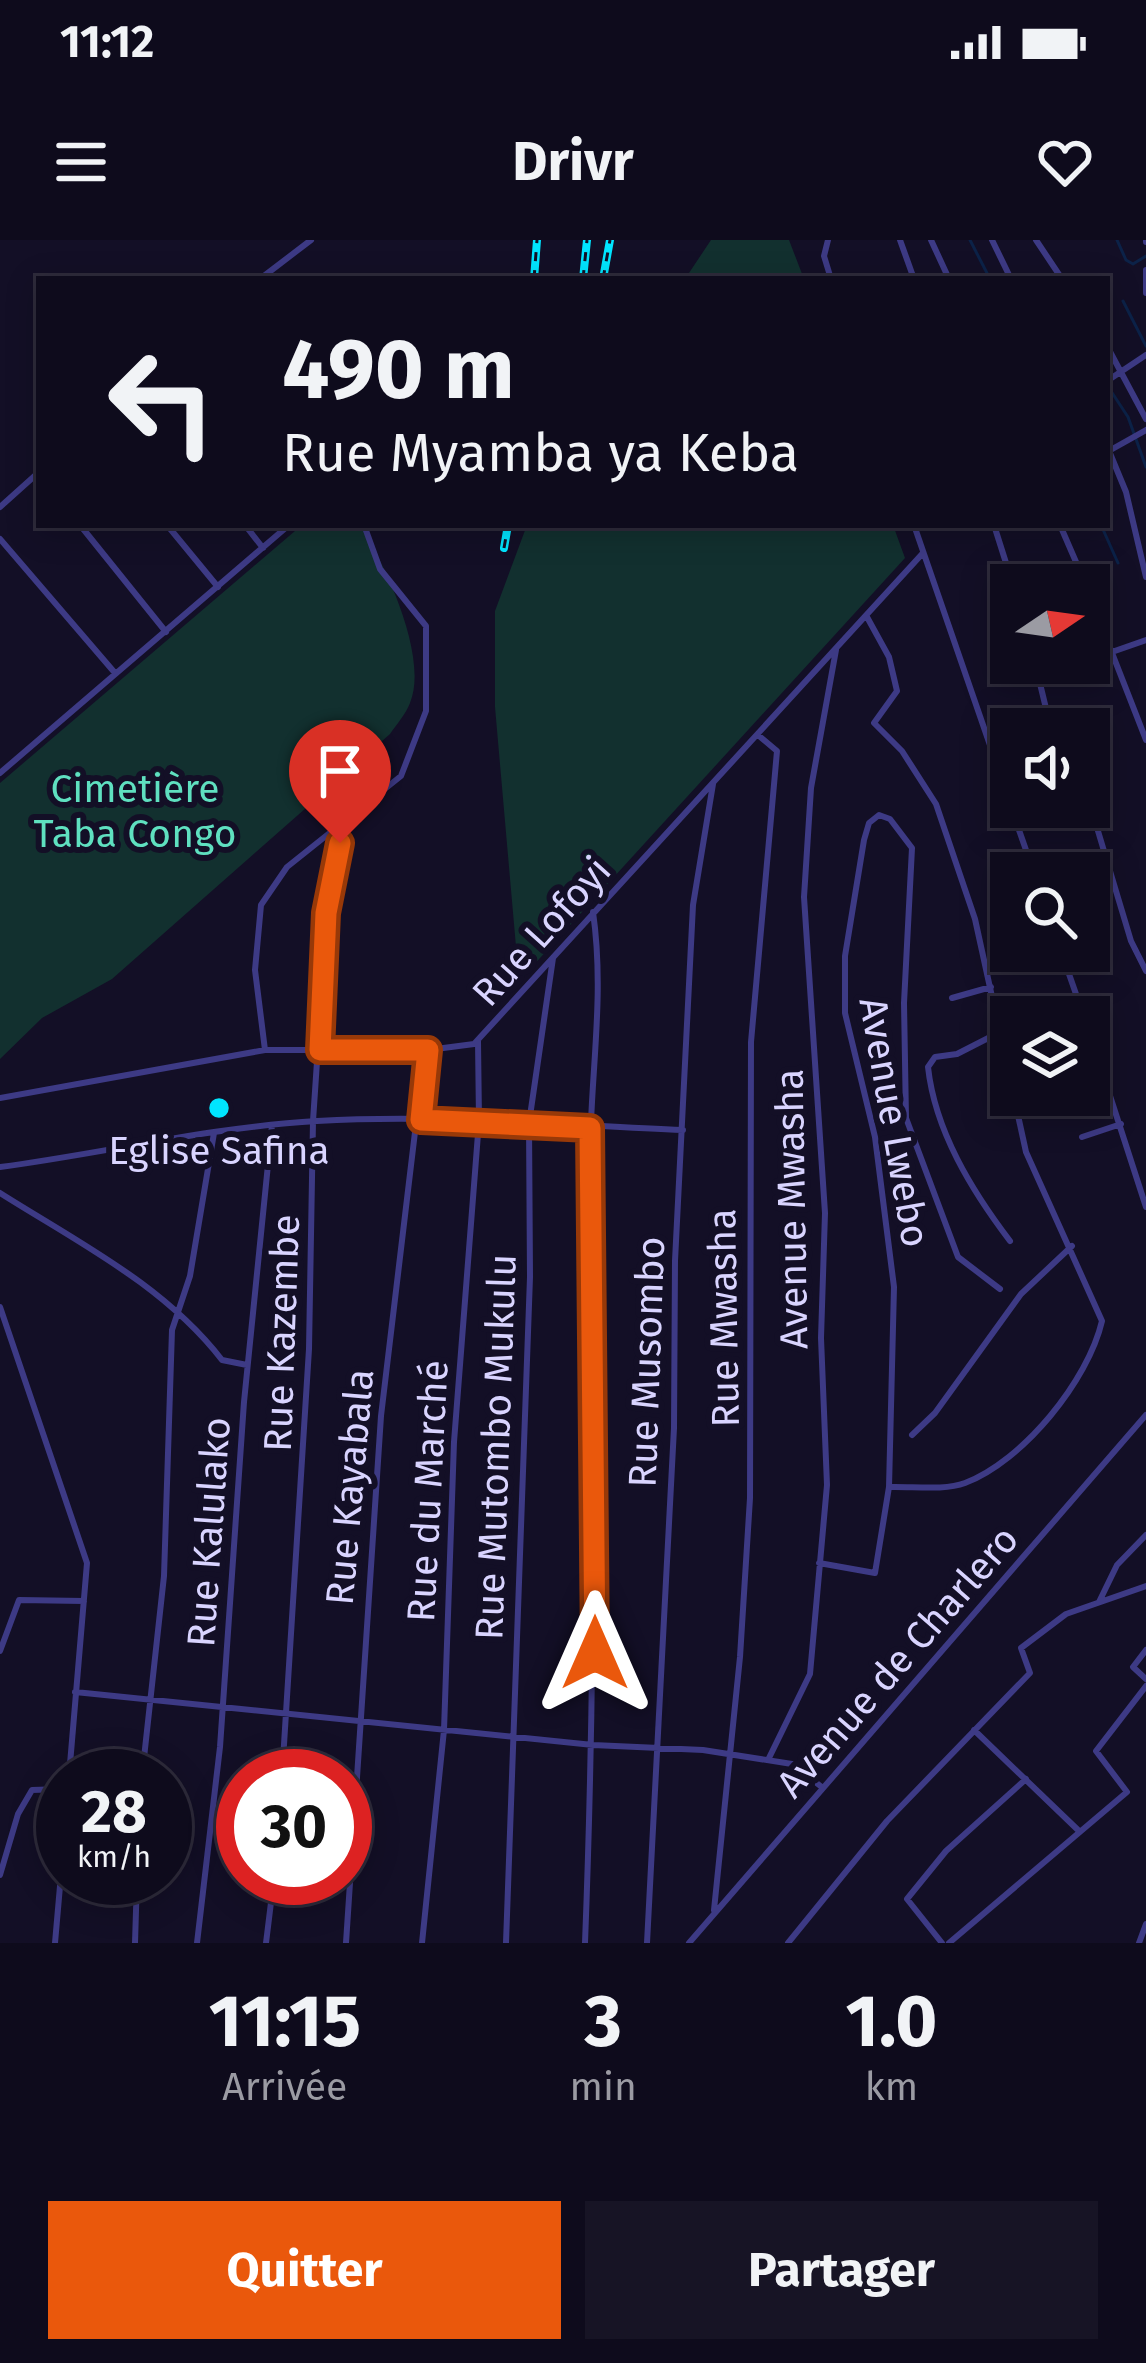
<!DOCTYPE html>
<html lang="fr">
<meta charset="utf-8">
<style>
body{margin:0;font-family:"Fira Sans",sans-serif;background:#171425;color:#f1f3f6;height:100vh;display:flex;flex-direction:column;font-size:45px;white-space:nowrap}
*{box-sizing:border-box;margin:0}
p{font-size:39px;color:#9b9ba3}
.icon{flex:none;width:66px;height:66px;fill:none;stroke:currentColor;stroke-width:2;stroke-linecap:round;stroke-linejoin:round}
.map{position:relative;height:1703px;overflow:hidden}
.panel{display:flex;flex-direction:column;background:#0e0b1c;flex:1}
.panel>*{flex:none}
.guide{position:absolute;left:36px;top:36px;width:1074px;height:252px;border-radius:0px;box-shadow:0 6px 30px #0003,0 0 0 3px #2e2b3b;background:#0e0b1c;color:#f1f3f6;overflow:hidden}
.needle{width:78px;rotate:77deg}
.controls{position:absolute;left:990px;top:324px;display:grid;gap:24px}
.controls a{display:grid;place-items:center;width:120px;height:120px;border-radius:0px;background:#0e0b1c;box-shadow:0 6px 30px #0003,0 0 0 3px #2e2b3b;font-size:60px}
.speed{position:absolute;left:36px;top:1509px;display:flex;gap:24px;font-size:60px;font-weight:700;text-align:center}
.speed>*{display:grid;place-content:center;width:156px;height:156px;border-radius:50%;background:#0e0b1c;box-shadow:0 6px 30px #0003,0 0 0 3px #2e2b3b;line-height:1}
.speed small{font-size:30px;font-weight:400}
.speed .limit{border:18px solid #d22;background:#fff;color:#111}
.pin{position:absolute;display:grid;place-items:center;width:102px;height:102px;color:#fff;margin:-123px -51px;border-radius:50% 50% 50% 0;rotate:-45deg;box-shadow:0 0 12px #0007}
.pin .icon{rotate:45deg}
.me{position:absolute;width:132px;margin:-66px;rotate:0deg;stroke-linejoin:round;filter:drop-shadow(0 0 9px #0008)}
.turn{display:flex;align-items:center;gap:42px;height:252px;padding:0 48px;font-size:54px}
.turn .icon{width:156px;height:156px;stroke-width:2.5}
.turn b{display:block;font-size:84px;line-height:102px}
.eta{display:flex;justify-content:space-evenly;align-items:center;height:204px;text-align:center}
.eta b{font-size:72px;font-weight:700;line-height:84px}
.action{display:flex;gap:24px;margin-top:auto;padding:24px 48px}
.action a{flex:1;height:138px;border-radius:0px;background:#ea580c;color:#fff;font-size:48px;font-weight:700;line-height:138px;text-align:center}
.action a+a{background:#171425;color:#f1f3f6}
.status{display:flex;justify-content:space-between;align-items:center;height:84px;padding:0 60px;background:#0e0b1c;direction:ltr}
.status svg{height:33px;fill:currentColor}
header{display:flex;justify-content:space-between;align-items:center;height:156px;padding:0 48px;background:#0e0b1c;font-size:54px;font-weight:700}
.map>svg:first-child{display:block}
.green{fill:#12302f}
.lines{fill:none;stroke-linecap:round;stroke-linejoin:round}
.stream{stroke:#0c2248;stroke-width:3}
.minor{stroke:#3d3a85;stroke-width:6}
.rail-casing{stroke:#00e5ff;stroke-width:8}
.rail{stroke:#130f26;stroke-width:3;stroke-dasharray:9;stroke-linecap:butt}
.route-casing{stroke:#983908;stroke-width:30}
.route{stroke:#ea580c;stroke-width:21}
.poi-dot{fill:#00e5ff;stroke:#130f26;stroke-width:4.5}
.labels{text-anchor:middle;stroke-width:12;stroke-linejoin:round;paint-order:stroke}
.park-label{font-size:39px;fill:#5fe0c0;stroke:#130f26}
.street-label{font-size:39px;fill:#d9d4ff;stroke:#130f26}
.poi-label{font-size:39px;fill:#d9d4ff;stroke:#130f26}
</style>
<div class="status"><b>11:12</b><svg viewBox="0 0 49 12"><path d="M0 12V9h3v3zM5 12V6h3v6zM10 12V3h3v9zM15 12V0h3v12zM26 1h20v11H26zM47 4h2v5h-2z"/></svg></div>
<header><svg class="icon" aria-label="menu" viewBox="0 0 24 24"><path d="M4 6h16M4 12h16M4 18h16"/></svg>Drivr<svg class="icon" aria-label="heart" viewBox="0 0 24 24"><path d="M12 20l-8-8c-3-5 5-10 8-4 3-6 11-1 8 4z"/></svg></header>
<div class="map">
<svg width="1146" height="1703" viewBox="0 0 1146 1703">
<rect width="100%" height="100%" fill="#130f26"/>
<!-- green -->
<path class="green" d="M 711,0 L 789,0 L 804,39 L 685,39 Z
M 302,285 L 360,285 C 385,324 429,417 410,463 C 406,474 396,485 390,494 L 112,739 L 42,778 L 0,819 L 0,543 Z
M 527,285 L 893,285 L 905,318 L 519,741 L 495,467 L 495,371 Z"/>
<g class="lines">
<!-- stream -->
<path class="stream" d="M 970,0 L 990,39
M 1117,0 L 1126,20 L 1133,24 L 1146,16
M 1123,61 L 1146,106
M 1107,145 L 1128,177 L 1146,227
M 1101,285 L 1118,323"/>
<!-- minor -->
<path class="minor" d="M 828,0 L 824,16 L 831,39
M 900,0 L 914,39
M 931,0 L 949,39
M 992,0 L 1011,39
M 1036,0 L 1062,39
M 1146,0 L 1146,2
M 1146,30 L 1146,53
M 260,39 L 311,0
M 1107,106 L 1146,179
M 1107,141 L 1146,115
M 1107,206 L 1126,252 L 1146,337
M 1107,212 L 1146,190
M 0,267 L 39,232
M 80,285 L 166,392
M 167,285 L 218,347
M 245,285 L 263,308
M 914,285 L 1011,566
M 994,285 L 1013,345
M 1060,285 L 1086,345
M 0,299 L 115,433
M 1089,354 L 1146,500
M 867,377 L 889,417 L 897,451 L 874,483 L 902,511 L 936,564 L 975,679 L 1026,912 L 1102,1081 C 1088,1141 1023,1221 965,1243 C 944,1251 911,1246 889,1247
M 1089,420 L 1146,400
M 1035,423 L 1051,489
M 1039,437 L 1081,423
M 0,533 L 289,285
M 1089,561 L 1131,701 L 1146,731
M 1011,567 L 1034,633
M 1061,711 L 1084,777
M 952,758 L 991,747
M 1002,791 L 957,814 L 935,817 L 928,827 C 935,891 972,951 1010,1001
M 1089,791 L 1146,967
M 265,810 L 255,730 L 261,665 L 287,627 L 401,536 L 426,471 L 426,386 L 380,329 L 364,285
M 0,858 L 265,810 L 428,810 L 474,804 L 923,313
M 1082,897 L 1121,884
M 0,927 C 106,913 210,887 317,881 C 438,874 561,885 683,890
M 0,953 C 79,1003 164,1045 222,1120 L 247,1125
M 0,1067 L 87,1323 L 69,1536
M 912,1195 L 935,1173 L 1021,1054 L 1072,1006
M 819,1323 L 875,1333 L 889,1247 L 894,1047 L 875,897 L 845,773 L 845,716 L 864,600 L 869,583 L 879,575 L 890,579 L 912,608 L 904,763 L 906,878 L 958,1017 L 1000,1049
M 1099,1362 L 1117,1325 L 1146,1295
M 1146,1410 L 1133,1427 L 1146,1439
M 0,1411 L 19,1360 L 84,1361
M 75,1452 L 593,1505 L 703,1510 L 792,1524 L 823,1548
M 974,1490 L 1078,1590
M 768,1520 L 810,1434 L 827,1245 L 821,1098 L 825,973 L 804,657 L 811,548 L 836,410
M 142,1536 L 164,1336 L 172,1090 L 190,1036 L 214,893
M 282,1536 L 309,1109 L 313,881 L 327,673 L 348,583
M 0,1635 L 18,1574 L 32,1550 L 63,1549
M 714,1670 L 740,1417 L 750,1258 L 751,802 L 777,511 L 758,495
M 55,1703 L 63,1612
M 135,1703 L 137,1638
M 197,1703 L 220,1507 L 244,1162 L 272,885
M 266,1703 L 274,1638
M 346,1703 L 381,1176 L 415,892 L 425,851 L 427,798
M 422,1703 L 444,1490 L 454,1202 L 479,881 L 478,801
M 506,1703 L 530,1037 L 529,883 L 553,718
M 585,1703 C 595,1447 595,1192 590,936 C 588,847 606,762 593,672
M 647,1703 L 674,1188 L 675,1021 L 693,665 L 713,544
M 689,1703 L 1146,1175
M 788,1703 L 887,1581 L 1030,1433 L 1021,1408 L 1066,1374 L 1146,1346
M 942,1703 L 907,1659 L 946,1611 L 1026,1539
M 949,1703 L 1127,1552 L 1096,1511 L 1146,1446
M 1139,1703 L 1146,1684"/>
<!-- rail casing -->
<g class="rail-casing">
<path id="rail" d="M 534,39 L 537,0
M 583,39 L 587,0
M 603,39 L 610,0
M 504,308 L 508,285"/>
</g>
<!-- rail -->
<use href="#rail" class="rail"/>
</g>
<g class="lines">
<!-- route casing -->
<g class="route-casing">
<path id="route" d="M 340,603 L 326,673 L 320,810 L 428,810 L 421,880 L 590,888 L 595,1413"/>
</g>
<!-- route -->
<use href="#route" class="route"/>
</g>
<!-- markers -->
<circle class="poi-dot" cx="219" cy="868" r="12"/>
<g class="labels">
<!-- park labels -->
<g class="park-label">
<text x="135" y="562">Cimetière<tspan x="135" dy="45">Taba Congo</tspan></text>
</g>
<!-- street labels -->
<g class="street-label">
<text transform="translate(541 691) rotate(-48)" y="14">Rue Lofoyi</text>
<text transform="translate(895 882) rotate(80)" y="14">Avenue Lwebo</text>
<text transform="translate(791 969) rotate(-91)" y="14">Avenue Mwasha</text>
<text transform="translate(723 1078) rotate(-91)" y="14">Rue Mwasha</text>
<text transform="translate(281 1093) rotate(-88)" y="14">Rue Kazembe</text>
<text transform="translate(646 1122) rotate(-88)" y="14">Rue Musombo</text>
<text transform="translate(495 1207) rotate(-88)" y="14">Rue Mutombo Mukulu</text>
<text transform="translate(349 1247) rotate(-85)" y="14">Rue Kayabala</text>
<text transform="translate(427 1251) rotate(-87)" y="14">Rue du Marché</text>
<text transform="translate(208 1292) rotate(-86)" y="14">Rue Kalulako</text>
<text transform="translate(897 1421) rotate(-49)" y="14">Avenue de Charlero</text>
</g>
<!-- poi labels -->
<g class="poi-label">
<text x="219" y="924">Eglise Safina</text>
</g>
</g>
</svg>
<div class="controls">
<a><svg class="needle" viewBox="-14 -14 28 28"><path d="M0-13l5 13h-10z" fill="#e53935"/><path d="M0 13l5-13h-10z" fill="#9b9ba3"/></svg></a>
<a><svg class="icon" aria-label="sound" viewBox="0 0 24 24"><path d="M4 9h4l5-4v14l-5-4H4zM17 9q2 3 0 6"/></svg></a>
<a><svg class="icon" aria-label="search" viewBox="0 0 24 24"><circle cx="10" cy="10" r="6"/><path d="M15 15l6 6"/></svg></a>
<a><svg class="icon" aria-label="layers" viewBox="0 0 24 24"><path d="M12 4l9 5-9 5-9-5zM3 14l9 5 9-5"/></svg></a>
</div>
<div class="speed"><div>28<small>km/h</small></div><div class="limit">30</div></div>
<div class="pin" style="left:340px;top:603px;background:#d93025"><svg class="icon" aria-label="arrive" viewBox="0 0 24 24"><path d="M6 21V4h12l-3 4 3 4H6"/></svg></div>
<svg class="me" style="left:595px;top:1413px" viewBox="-20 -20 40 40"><path d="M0-17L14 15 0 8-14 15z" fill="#ea580c" stroke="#fff" stroke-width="4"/></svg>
<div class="guide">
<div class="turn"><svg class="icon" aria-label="left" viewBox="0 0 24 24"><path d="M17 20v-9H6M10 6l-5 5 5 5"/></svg><div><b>490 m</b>Rue Myamba ya Keba</div></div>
</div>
</div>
<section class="panel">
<div class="eta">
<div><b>11:15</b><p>Arrivée</p></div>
<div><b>3</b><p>min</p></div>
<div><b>1.0</b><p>km</p></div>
</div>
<div class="action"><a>Quitter</a><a>Partager</a></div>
</section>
